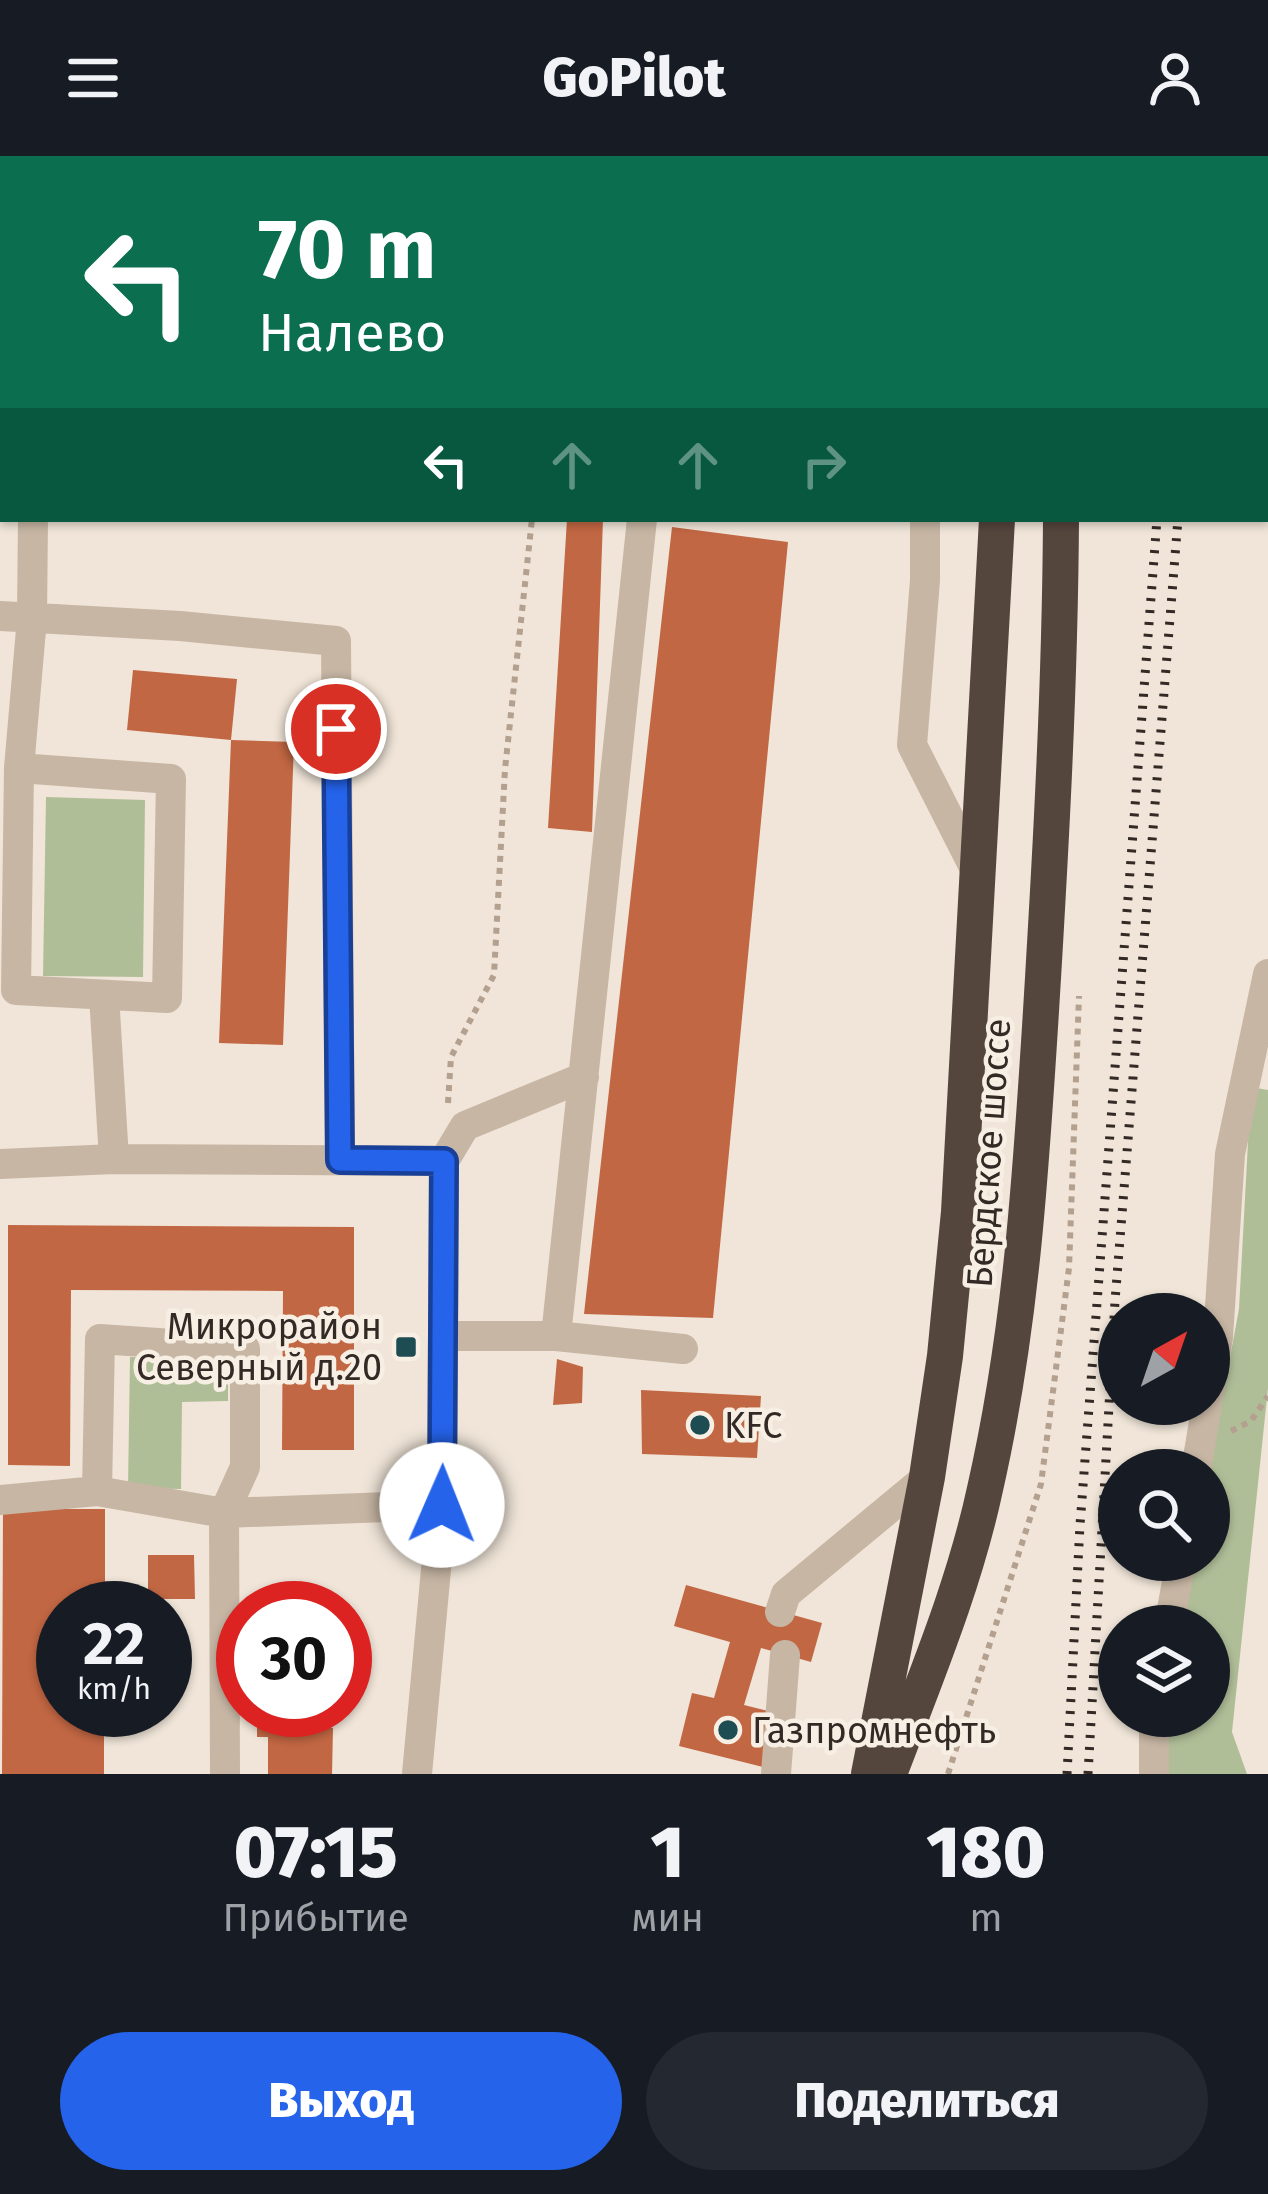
<!DOCTYPE html>
<html lang="ru">
<meta charset="utf-8">
<style>
body{margin:0;font-family:"Fira Sans",sans-serif;background:#242831;color:#f1f3f6;height:100vh;display:flex;flex-direction:column;font-size:45px;white-space:nowrap}
*{box-sizing:border-box;margin:0}
p{font-size:39px;color:#9ea1a6}
.icon{flex:none;width:66px;height:66px;fill:none;stroke:currentColor;stroke-width:2;stroke-linecap:round;stroke-linejoin:round}
.map{position:relative;height:1618px;overflow:hidden}
.sheet{display:flex;flex-direction:column;background:#171b24;flex:1}
.sheet>*{flex:none}
.guide{position:absolute;left:0px;top:0px;width:1269px;height:366px;box-shadow:0 3px 9px #0004;background:#0b6e4f;color:#fff;overflow:hidden}
.needle{width:78px;rotate:40deg}
.fabs{position:absolute;left:1098px;top:1137px;display:grid;gap:24px}
.fabs a{display:grid;place-items:center;width:132px;height:132px;border-radius:50%;background:#171b24;box-shadow:0 3px 9px #0004;font-size:60px}
.speed{position:absolute;left:36px;top:1425px;display:flex;gap:24px;font-size:60px;font-weight:700;text-align:center}
.speed>*{display:grid;place-content:center;width:156px;height:156px;border-radius:50%;background:#171b24;box-shadow:0 3px 9px #0004;line-height:1}
.speed small{font-size:30px;font-weight:400}
.speed .limit{border:18px solid #d22;background:#fff;color:#111}
.pin{position:absolute;display:grid;place-items:center;width:102px;height:102px;color:#fff;margin:-51px;border:6px solid #fff;border-radius:50%;box-shadow:0 3px 12px #0007}
.me{position:absolute;width:132px;margin:-66px;rotate:1deg;stroke-linejoin:round;filter:drop-shadow(0 0 9px #0008)}
.turn{display:flex;align-items:center;gap:42px;height:252px;padding:0 60px;font-size:54px}
.turn .icon{width:156px;height:156px;stroke-width:2.5}
.turn b{display:block;font-size:84px;line-height:102px}
.lanes{display:flex;align-items:center;height:114px;padding:0 60px;background:#0003;justify-content:center;gap:60px;direction:ltr}
.lanes .off{opacity:.35}
.eta{display:flex;justify-content:space-evenly;align-items:center;height:204px;text-align:center}
.eta b{font-size:72px;font-weight:800;line-height:84px}
.cta{display:flex;gap:24px;margin-top:auto;padding:24px 60px}
.cta a{flex:1;height:138px;border-radius:72px;background:#2563eb;color:#fff;font-size:48px;font-weight:800;line-height:138px;text-align:center}
.cta a+a{background:#242831;color:#f1f3f6}
header{display:flex;justify-content:space-between;align-items:center;height:156px;padding:0 60px;background:#171b24;font-size:54px;font-weight:800}
.map>svg:first-child{display:block}
.green{fill:#b0be98}
.building{fill:#c26743}
.lines{fill:none;stroke-linecap:round;stroke-linejoin:round}
.path{stroke:#b3a08f;stroke-width:6;stroke-dasharray:6 6;stroke-linecap:butt}
.minor{stroke:#c7b6a4;stroke-width:30}
.highway{stroke:#54453d;stroke-width:36}
.rail{stroke:#332a26;stroke-width:9;stroke-dasharray:3 9;stroke-linecap:butt}
.route-casing{stroke:#184099;stroke-width:30}
.route{stroke:#2563eb;stroke-width:21}
.poi-dot{fill:#1d4d53;stroke:#f8efe4;stroke-width:4.5}
.labels{text-anchor:middle;stroke-width:9;stroke-linejoin:round;paint-order:stroke}
.street-label{font-size:36px;fill:#332a26;stroke:#f8efe4}
.poi-label{font-size:36px;fill:#332a26;stroke:#f8efe4;text-anchor:start}
</style>
<header><svg class="icon" aria-label="menu" viewBox="0 0 24 24"><path d="M4 6h16M4 12h16M4 18h16"/></svg>GoPilot<svg class="icon" aria-label="person" viewBox="0 0 24 24"><circle cx="12" cy="8" r="4"/><path d="M4 21q1-7 8-7t8 7"/></svg></header>
<div class="map">
<svg width="1268" height="1618" viewBox="0 0 1268 1618">
<rect width="100%" height="100%" fill="#f0e5d8"/>
<!-- green -->
<path class="green" d="M 358,0 L 822,0 L 358,3 Z
M 46,641 L 145,644 L 143,821 L 43,820 Z
M 1251,931 L 1268,934 L 1268,1232 L 1232,1576 L 1247,1618 L 1159,1618 L 1168,1560 L 1209,1560 L 1209,1470 L 1183,1470 L 1194,1404 L 1209,1404 L 1209,1314 L 1239,1153 Z
M 130,1201 L 228,1203 L 228,1245 L 182,1246 L 181,1333 L 128,1332 Z"/>
<!-- building -->
<path class="building" d="M 567,363 L 603,363 L 592,676 L 548,672 Z
M 672,371 L 788,386 L 713,1162 L 584,1158 Z
M 133,514 L 237,523 L 231,584 L 127,574 Z
M 231,584 L 294,586 L 283,889 L 219,887 Z
M 8,1069 L 354,1071 L 354,1294 L 282,1294 L 283,1135 L 71,1134 L 70,1310 L 8,1309 Z
M 557,1203 L 583,1211 L 582,1247 L 553,1249 Z
M 641,1234 L 761,1240 L 757,1302 L 642,1298 Z
M 3,1353 L 105,1353 L 105,1452 L 63,1452 L 63,1554 L 89,1554 L 89,1566 L 104,1566 L 104,1618 L 2,1618 Z
M 148,1399 L 194,1399 L 195,1443 L 148,1443 Z
M 686,1429 L 822,1467 L 811,1506 L 761,1492 L 744,1549 L 776,1557 L 763,1611 L 679,1590 L 692,1537 L 714,1542 L 730,1486 L 674,1470 Z
M 257,1554 L 322,1554 L 322,1560 L 327,1560 L 327,1571 L 333,1572 L 332,1618 L 268,1618 L 268,1581 L 257,1581 Z"/>
<g class="lines">
<!-- path -->
<path class="path" d="M 520,0 L 521,3
M 581,3 L 582,0
M 448,947 L 451,901 L 494,819 L 505,613 L 532,363
M 1231,1275 L 1251,1265 L 1268,1240
M 948,1618 L 1041,1328 L 1069,1112 L 1079,840"/>
<!-- minor -->
<path class="minor" d="M 20,0 L 20,3
M 882,0 L 883,3
M 0,314 L 3,314
M 925,363 L 925,424 L 912,589 L 978,719
M 0,460 L 180,470 L 336,485 L 340,1004
M 19,612 L 171,623 L 167,842 L 16,834 L 19,612 L 32,462 L 33,363
M 104,839 L 114,1003
M 0,1008 L 114,1003 L 444,1005
M 443,1180 L 556,1180 L 683,1193
M 556,1180 L 642,363
M 100,1183 L 245,1193 L 245,1311 L 224,1357 L 97,1335 Z
M 1209,1237 L 1218,1181 L 1230,998 L 1268,818
M 1196,1314 L 1207,1248
M 0,1344 L 97,1335
M 780,1456 L 786,1438 L 927,1321
M 1169,1470 L 1181,1404
M 225,1618 L 224,1357 L 442,1349
M 417,1618 L 442,1349 L 444,1005 L 465,970 L 584,921
M 776,1618 L 785,1499
M 1154,1618 L 1154,1560"/>
<!-- highway -->
<path class="highway" d="M 999,0 L 999,3
M 1062,0 L 1062,3
M 869,1618 L 927,1321 L 945,1200 L 959,1056 L 997,363
M 889,1618 C 924,1525 964,1431 985,1333 C 1021,1175 1031,1016 1041,855 C 1051,691 1060,527 1061,363"/>
<!-- rail -->
<path class="rail" d="M 1165,3 L 1165,0
M 1186,3 L 1186,0
M 1067,1618 L 1080,1369 L 1157,363
M 1088,1618 L 1115,1145 L 1178,363"/>
</g>
<g class="lines">
<!-- route casing -->
<g class="route-casing">
<path id="route" d="M 336,573 L 340,1004 L 444,1005 L 442,1349"/>
</g>
<!-- route -->
<use href="#route" class="route"/>
</g>
<!-- markers -->
<g class="poi-dot">
<rect x="394" y="1179" width="24" height="24" rx="6"/>
<circle cx="700" cy="1269" r="12"/>
<circle cx="728" cy="1574" r="12"/>
</g>
<g class="labels">
<!-- street labels -->
<g class="street-label">
<text transform="translate(988 997) rotate(-86)" y="13">Бердское шоссе</text>
</g>
<!-- poi labels -->
<g class="poi-label">
<text x="382" y="1183" text-anchor="end">Микрорайон<tspan x="382" dy="41">Северный д.20</tspan></text>
<text x="724" y="1282">KFC</text>
<text x="752" y="1587">Газпромнефть</text>
</g>
</g>
</svg>
<div class="fabs">
<a><svg class="needle" viewBox="-14 -14 28 28"><path d="M0-13l5 13h-10z" fill="#e53935"/><path d="M0 13l5-13h-10z" fill="#9ea1a6"/></svg></a>
<a><svg class="icon" aria-label="search" viewBox="0 0 24 24"><circle cx="10" cy="10" r="6"/><path d="M15 15l6 6"/></svg></a>
<a><svg class="icon" aria-label="layers" viewBox="0 0 24 24"><path d="M12 4l9 5-9 5-9-5zM3 14l9 5 9-5"/></svg></a>
</div>
<div class="speed"><div>22<small>km/h</small></div><div class="limit">30</div></div>
<div class="pin" style="left:336px;top:573px;background:#d93025"><svg class="icon" aria-label="arrive" viewBox="0 0 24 24"><path d="M6 21V4h12l-3 4 3 4H6"/></svg></div>
<svg class="me" style="left:442px;top:1349px" viewBox="-20 -20 40 40"><circle r="19" fill="#fff"/><path d="M0-13L10 11 0 6-10 11z" fill="#2563eb"/></svg>
<div class="guide">
<div class="turn"><svg class="icon" aria-label="left" viewBox="0 0 24 24"><path d="M17 20v-9H6M10 6l-5 5 5 5"/></svg><div><b>70 m</b>Налево</div></div>
<div class="lanes"><svg class="icon" aria-label="left" viewBox="0 0 24 24"><path d="M17 20v-9H6M10 6l-5 5 5 5"/></svg><svg class="icon off" aria-label="ahead" viewBox="0 0 24 24"><path d="M12 20V5M6 11l6-6 6 6"/></svg><svg class="icon off" aria-label="ahead" viewBox="0 0 24 24"><path d="M12 20V5M6 11l6-6 6 6"/></svg><svg class="icon off" aria-label="right" viewBox="0 0 24 24"><path d="M7 20v-9h11M14 6l5 5-5 5"/></svg></div>
</div>
</div>
<section class="sheet">
<div class="eta">
<div><b>07:15</b><p>Прибытие</p></div>
<div><b>1</b><p>мин</p></div>
<div><b>180</b><p>m</p></div>
</div>
<div class="cta"><a>Выход</a><a>Поделиться</a></div>
</section>
